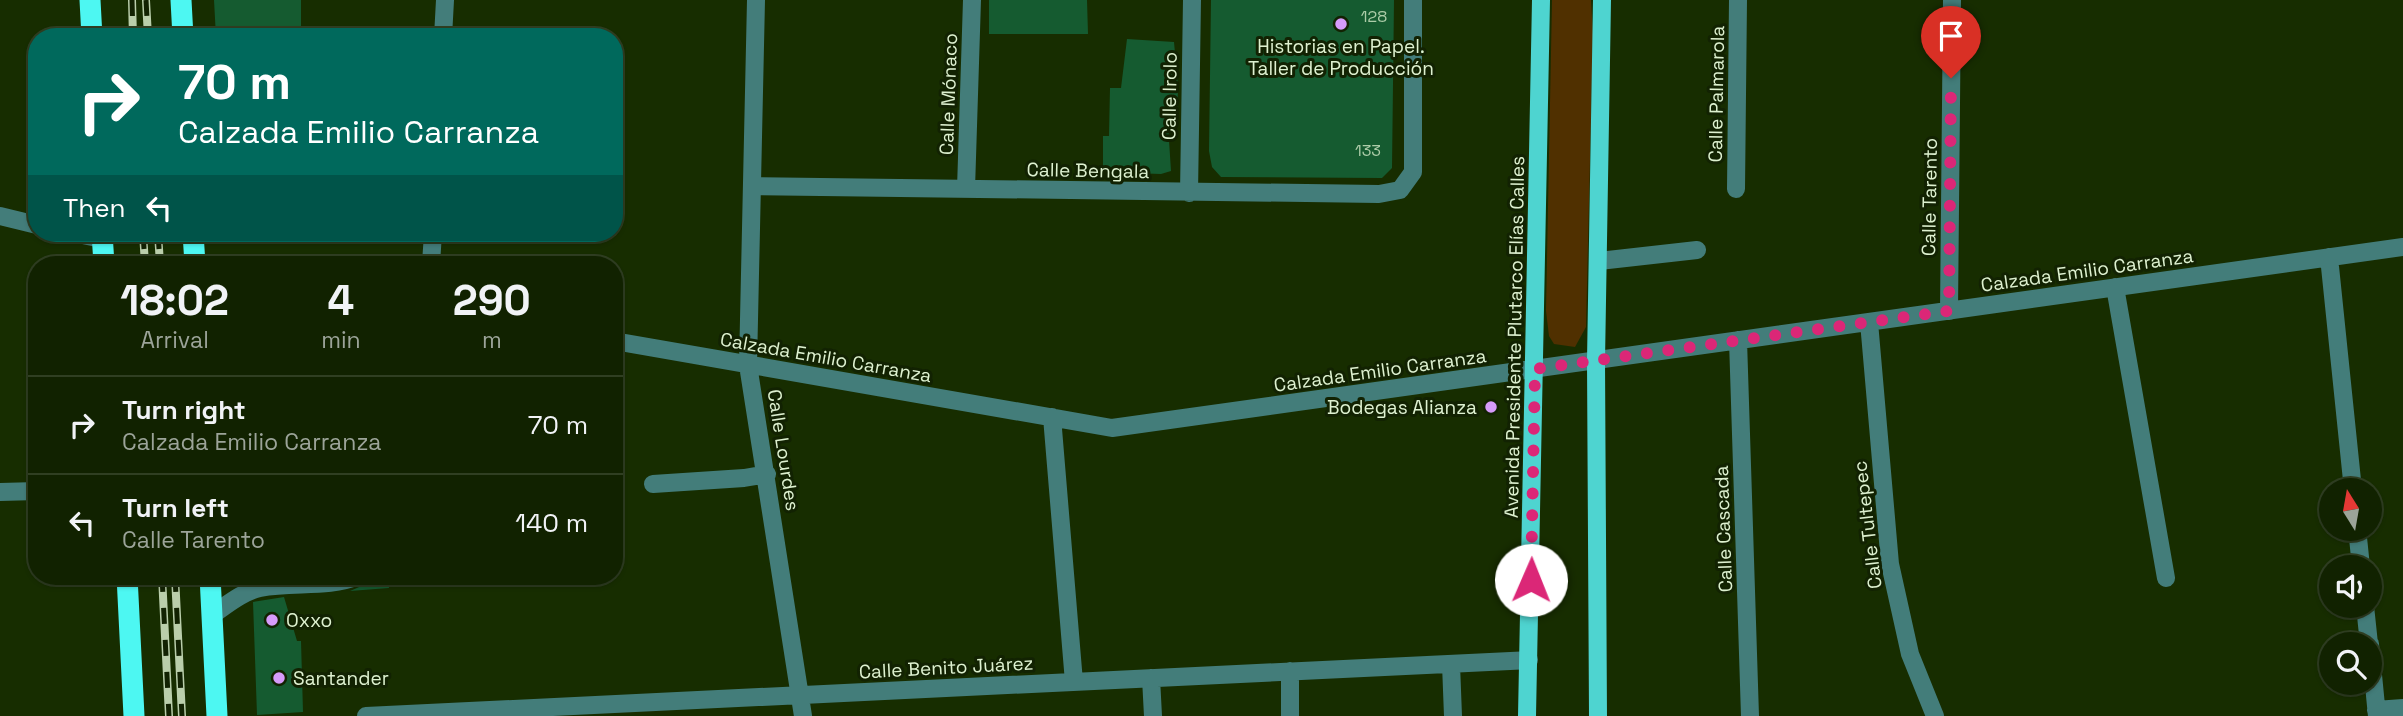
<!DOCTYPE html>
<meta charset="utf-8">
<style>
body{margin:0;font-family:"Space Grotesk",sans-serif;background:#1a2a0a;color:#f1f3f6;height:100vh;display:flex;flex-direction:column;font-size:26px;white-space:nowrap}
*{box-sizing:border-box;margin:0}
p{font-size:23px;color:#9ca499}
.icon{flex:none;width:38px;height:38px;fill:none;stroke:currentColor;stroke-width:2;stroke-linecap:round;stroke-linejoin:round}
.map{position:relative;flex:1;overflow:hidden}
.side{position:absolute;left:28px;top:256px;width:595px;height:329px;display:flex;flex-direction:column;background:#120;border-radius:28px;box-shadow:0 2px 5px #0004,0 0 0 2px #303f22}
.side>*{flex:none}
.guide{position:absolute;left:28px;top:28px;width:595px;height:214px;border-radius:28px;box-shadow:0 2px 5px #0004,0 0 0 2px #303f22;background:#00695c;color:#fff;overflow:hidden}
.needle{width:46px;rotate:349deg}
.controls{position:absolute;left:2319px;top:478px;display:grid;gap:14px}
.controls a{display:grid;place-items:center;width:63px;height:63px;border-radius:50%;background:#120;box-shadow:0 2px 5px #0004,0 0 0 2px #303f22;font-size:35px}
.pin{position:absolute;display:grid;place-items:center;width:60px;height:60px;color:#fff;margin:-72px -30px;border-radius:50% 50% 50% 0;rotate:-45deg;box-shadow:0 0 7px #0007}
.pin .icon{rotate:45deg}
.me{position:absolute;width:77px;margin:-38px;rotate:1deg;stroke-linejoin:round;filter:drop-shadow(0 0 5px #0008)}
.turn{display:flex;align-items:center;gap:24px;height:147px;padding:0 35px;font-size:32px}
.turn .icon{width:91px;height:91px;stroke-width:2.5}
.turn b{display:block;font-size:49px;line-height:60px}
.then{display:flex;align-items:center;height:66px;padding:0 35px;background:#0003;gap:14px;font-size:26px}
.eta{display:flex;justify-content:space-evenly;align-items:center;height:119px;text-align:center}
.eta b{font-size:42px;font-weight:700;line-height:49px}
ul{padding:0;list-style:none}
li{display:flex;align-items:center;gap:21px;height:98px;padding:0 35px;border-top:2px solid #303f22}
li div{flex:1}
li b{display:block;font-size:26px}
li em{font-style:normal}
.map>svg:first-child{display:block}
.green{fill:#503000}
.building{fill:#155b30}
.lines{fill:none;stroke-linecap:round;stroke-linejoin:round}
.minor{stroke:#437d7a;stroke-width:18}
.major{stroke:#4ed4d0;stroke-width:18}
.highway{stroke:#4df7f2;stroke-width:21}
.rail-casing{stroke:#baceab;stroke-width:8}
.rail{stroke:#122202;stroke-width:5;stroke-dasharray:16;stroke-linecap:butt}
.route{stroke:#db2777;stroke-width:12;stroke-dasharray:0 21.6}
.poi-dot{fill:#d69bfa;stroke:#122202;stroke-width:2.5}
.labels{text-anchor:middle;stroke-width:6;stroke-linejoin:round;paint-order:stroke}
.number-label{font-size:16px;fill:#accca8}
.poi-label{font-size:19px;fill:#def1d0;stroke:#122202;text-anchor:start}
.street-label{font-size:19px;fill:#def1d0;stroke:#122202}
</style>
<div class="map">
<svg width="2403" height="716" viewBox="0 0 2403 716">
<rect width="100%" height="100%" fill="#172d00"/>
<!-- green -->
<path class="green" d="M 1552,0 L 1591,0 L 1593,34 L 1586,327 L 1575,347 L 1554,344 L 1549,336 L 1546,311 Z"/>
<!-- building -->
<path class="building" d="M 214,0 L 301,0 L 301,37 L 216,37 Z
M 989,0 L 1087,0 L 1088,34 L 989,34 Z
M 1211,0 L 1394,0 L 1392,168 L 1382,178 L 1221,177 L 1212,167 L 1209,151 Z
M 1127,39 L 1174,42 L 1178,86 L 1177,126 L 1168,125 L 1171,171 L 1161,174 L 1103,172 L 1103,136 L 1109,136 L 1110,88 L 1121,88 Z
M 369,576 L 388,576 L 389,588 L 350,591 L 366,584 Z
M 284,597 L 297,641 L 301,641 L 303,712 L 257,715 L 253,602 Z"/>
<g class="lines">
<!-- minor -->
<path class="minor" d="M 756,0 L 748,365 L 803,716
M 443,37 L 445,0
M 752,186 L 1379,194 L 1400,190 L 1413,172 L 1413,0
M 966,189 L 972,0
M 1736,189 L 1738,0
M 1189,193 L 1192,0
M 0,216 L 37,225
M 73,233 L 102,239
M 2329,257 L 2353,490
M 1599,261 L 1697,250
M 431,264 L 433,233
M 2115,287 L 2166,578
M 1949,311 L 1952,0
M 1869,322 L 1890,564 L 1910,654 L 1935,716
M 1738,340 L 1750,716
M 614,341 L 1112,428 L 2403,247
M 1052,417 L 1074,682
M 653,484 L 744,478 L 767,474
M 0,492 L 37,491
M 2357,528 L 2361,567
M 2365,606 L 2369,644
M 212,615 C 227,605 242,592 260,588 C 293,581 327,589 358,576
M 2370,644 L 2377,716
M 1451,664 L 1453,716
M 1151,678 L 1153,716
M 2376,710 L 2403,708
M 366,716 L 1529,660
M 1290,716 L 1290,671"/>
<!-- major -->
<path class="major" d="M 1527,716 L 1541,0
M 1598,716 L 1596,361 L 1602,0"/>
<!-- highway -->
<path class="highway" d="M 90,0 L 92,37
M 181,0 L 183,37
M 102,233 L 104,264
M 193,233 L 195,264
M 127,576 L 134,716
M 210,576 L 217,716"/>
<!-- rail casing -->
<g class="rail-casing">
<path id="rail" d="M 132,0 L 133,37
M 146,0 L 148,37
M 143,233 L 145,264
M 158,233 L 160,264
M 162,576 L 169,716
M 175,576 L 182,716"/>
</g>
<!-- rail -->
<use href="#rail" class="rail"/>
</g>
<g class="lines">
<!-- route -->
<path class="route" d="M 1531,580 L 1535,369 L 1949,311 L 1951,78"/>
</g>
<!-- markers -->
<g class="poi-dot">
<circle cx="1341" cy="24" r="7"/>
<circle cx="1491" cy="407" r="7"/>
<circle cx="272" cy="620" r="7"/>
<circle cx="279" cy="678" r="7"/>
</g>
<g class="labels">
<!-- number labels -->
<g class="number-label">
<text x="1374" y="22">128</text>
<text x="1368" y="156">133</text>
</g>
<!-- poi labels -->
<g class="poi-label">
<text x="1341" y="53" text-anchor="middle">Historias en Papel.<tspan x="1341" dy="22">Taller de Producción</tspan></text>
<text x="1477" y="414" text-anchor="end">Bodegas Alianza</text>
<text x="286" y="627">Oxxo</text>
<text x="293" y="685">Santander</text>
</g>
<!-- street labels -->
<g class="street-label">
<text transform="translate(948 94) rotate(-88)" y="7">Calle Mónaco</text>
<text transform="translate(1716 94) rotate(-89)" y="7">Calle Palmarola</text>
<text transform="translate(1169 96) rotate(-89)" y="7">Calle Irolo</text>
<text transform="translate(1088 170) rotate(1)" y="7">Calle Bengala</text>
<text transform="translate(1929 197) rotate(-89)" y="7">Calle Tarento</text>
<text transform="translate(2087 270) rotate(-8)" y="7">Calzada Emilio Carranza</text>
<text transform="translate(1514 337) rotate(-89)" y="7">Avenida Presidente Plutarco Elías Calles</text>
<text transform="translate(826 357) rotate(10)" y="7">Calzada Emilio Carranza</text>
<text transform="translate(1380 370) rotate(-8)" y="7">Calzada Emilio Carranza</text>
<text transform="translate(784 450) rotate(81)" y="7">Calle Lourdes</text>
<text transform="translate(1867 525) rotate(-97)" y="7">Calle Tultepec</text>
<text transform="translate(1723 529) rotate(-92)" y="7">Calle Cascada</text>
<text transform="translate(946 667) rotate(-3)" y="7">Calle Benito Juárez</text>
</g>
</g>
</svg>
<div class="controls">
<a><svg class="needle" viewBox="-14 -14 28 28"><path d="M0-13l5 13h-10z" fill="#e53935"/><path d="M0 13l5-13h-10z" fill="#9ca499"/></svg></a>
<a><svg class="icon" aria-label="sound" viewBox="0 0 24 24"><path d="M4 9h4l5-4v14l-5-4H4zM17 9q2 3 0 6"/></svg></a>
<a><svg class="icon" aria-label="search" viewBox="0 0 24 24"><circle cx="10" cy="10" r="6"/><path d="M15 15l6 6"/></svg></a>
</div>
<div class="pin" style="left:1951px;top:78px;background:#d93025"><svg class="icon" aria-label="arrive" viewBox="0 0 24 24"><path d="M6 21V4h12l-3 4 3 4H6"/></svg></div>
<svg class="me" style="left:1531px;top:580px" viewBox="-20 -20 40 40"><circle r="19" fill="#fff"/><path d="M0-13L10 11 0 6-10 11z" fill="#db2777"/></svg>
<div class="guide">
<div class="turn"><svg class="icon" aria-label="right" viewBox="0 0 24 24"><path d="M7 20v-9h11M14 6l5 5-5 5"/></svg><div><b>70 m</b>Calzada Emilio Carranza</div></div>
<div class="then">Then<svg class="icon" aria-label="left" viewBox="0 0 24 24"><path d="M17 20v-9H6M10 6l-5 5 5 5"/></svg></div>
</div>
<section class="side">
<div class="eta">
<div><b>18:02</b><p>Arrival</p></div>
<div><b>4</b><p>min</p></div>
<div><b>290</b><p>m</p></div>
</div>
<ul>
<li><svg class="icon" aria-label="right" viewBox="0 0 24 24"><path d="M7 20v-9h11M14 6l5 5-5 5"/></svg><div><b>Turn right</b><p>Calzada Emilio Carranza</p></div><em>70 m</em></li>
<li><svg class="icon" aria-label="left" viewBox="0 0 24 24"><path d="M17 20v-9H6M10 6l-5 5 5 5"/></svg><div><b>Turn left</b><p>Calle Tarento</p></div><em>140 m</em></li>
</ul>
</section>
</div>
